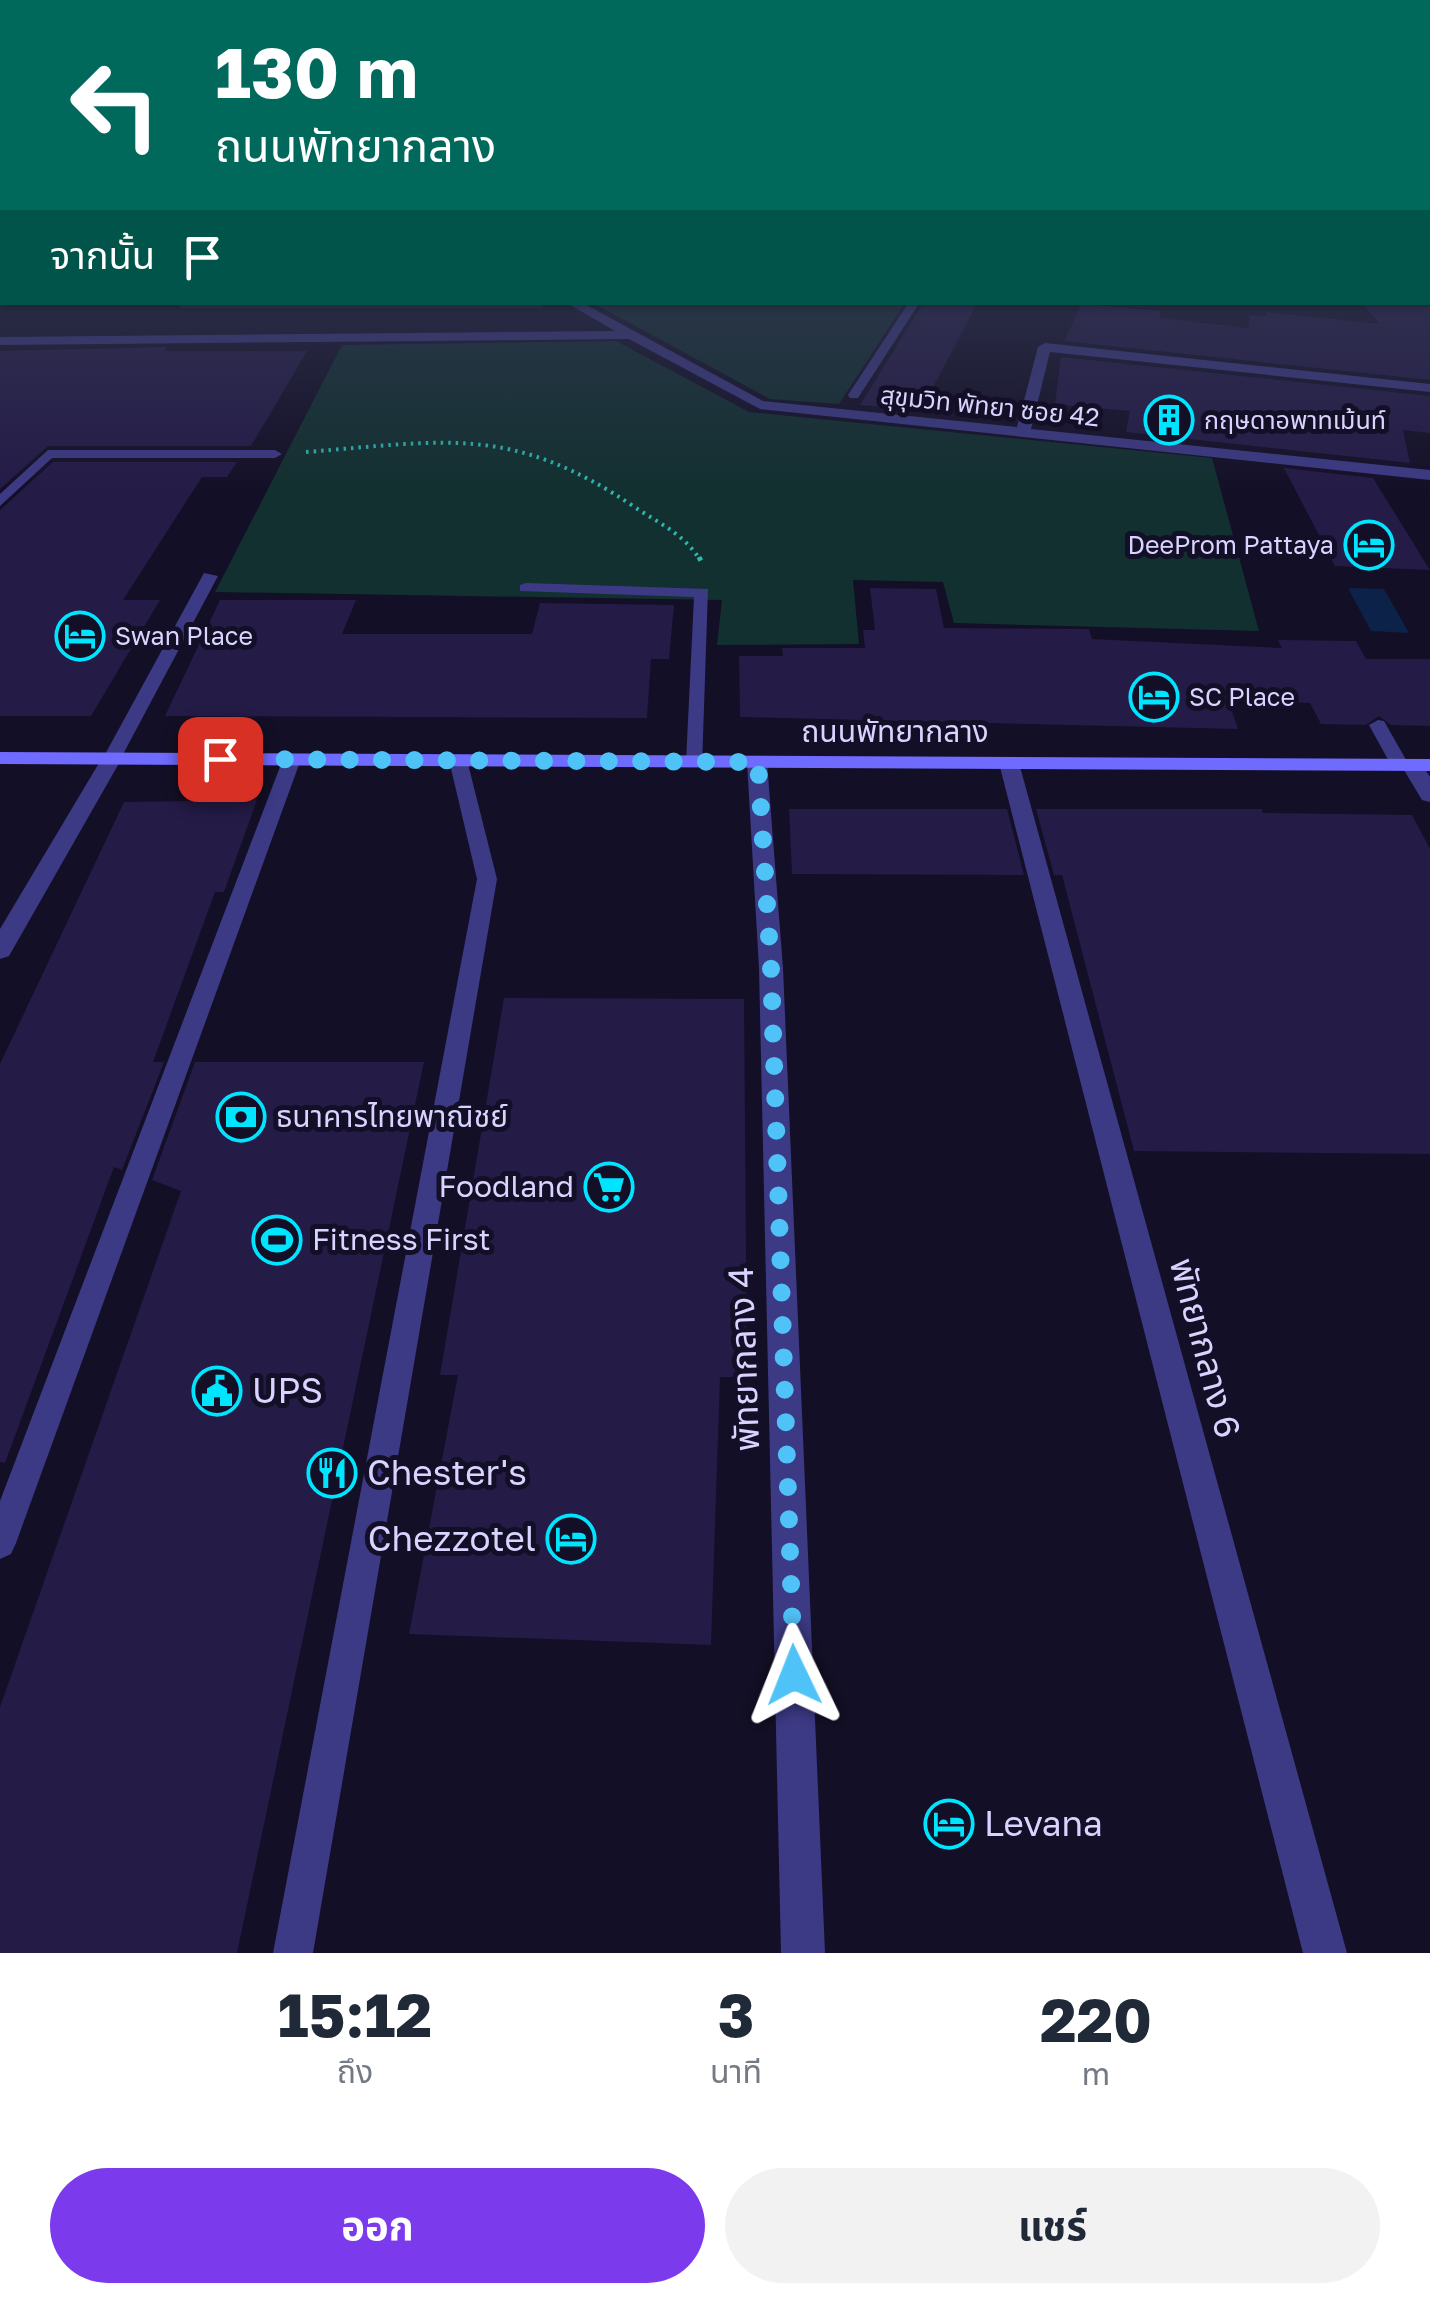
<!DOCTYPE html>
<html lang="th">
<meta charset="utf-8">
<style>
body{margin:0;font-family:"Golos Text","Noto Sans Thai",sans-serif;background:#f2f2f3;color:#1f2937;height:100vh;display:flex;flex-direction:column;font-size:38px;white-space:nowrap}
*{box-sizing:border-box;margin:0}
p{font-size:32px;color:#747a83}
.icon{flex:none;width:55px;height:55px;fill:none;stroke:currentColor;stroke-width:2;stroke-linecap:round;stroke-linejoin:round}
.map{position:relative;height:1953px;overflow:hidden}
.sheet{display:flex;flex-direction:column;background:#fff;flex:1}
.sheet>*{flex:none}
.top-card{position:absolute;left:0px;top:0px;width:1430px;height:305px;box-shadow:0 2px 8px #0004;background:#00695c;color:#fff;overflow:hidden}
.pin{position:absolute;display:grid;place-items:center;width:85px;height:85px;color:#fff;margin:-42px;border-radius:20px;box-shadow:0 5px 15px #0006}
.me{position:absolute;width:110px;margin:-55px;rotate:358deg;stroke-linejoin:round;filter:drop-shadow(0 0 8px #0008)}
.turn{display:flex;align-items:center;gap:35px;height:210px;padding:0 50px;font-size:45px}
.turn .icon{width:130px;height:130px;stroke-width:2.5}
.turn b{display:block;font-size:70px;line-height:85px}
.then{display:flex;align-items:center;height:95px;padding:0 50px;background:#0003;gap:20px;font-size:38px}
.eta{display:flex;justify-content:space-evenly;align-items:center;height:170px;text-align:center}
.eta b{font-size:60px;font-weight:700;line-height:70px}
.button{display:flex;gap:20px;margin-top:auto;padding:20px 50px}
.button a{flex:1;height:115px;border-radius:60px;background:#7c3aed;color:#fff;font-size:40px;font-weight:700;line-height:115px;text-align:center}
.button a+a{background:#f2f2f3;color:#1f2937}
.map>svg:first-child{display:block}
.green{fill:#12302f}
.water{fill:#0c2248}
.building{fill:#241b47}
.lines{fill:none;stroke-linecap:round;stroke-linejoin:round}
.path-far1{stroke:#2fb8b0;stroke-width:4;stroke-dasharray:2.5 5;stroke-linecap:butt}
.path{stroke:#2fb8b0;stroke-width:5;stroke-dasharray:4 6;stroke-linecap:butt}
.lane{fill:#3d3a85;fill-rule:evenodd}
.street{fill:#3d3a85;fill-rule:evenodd}
.secondary{fill:#6f6bff;fill-rule:evenodd}
.route{stroke:#4fc3f7;stroke-width:18;stroke-dasharray:0 32.4}
.labels{text-anchor:middle;stroke-width:10;stroke-linejoin:round;paint-order:stroke}
.far-street-label{font-size:25px;fill:#d9d4ff;stroke:#130f26}
.far-poi-label{font-size:25px;fill:#d9d4ff;stroke:#130f26;text-anchor:start}
.street-label{font-size:30px;fill:#d9d4ff;stroke:#130f26}
.poi-label{font-size:30px;fill:#d9d4ff;stroke:#130f26;text-anchor:start}
.near-street-label{font-size:35px;fill:#d9d4ff;stroke:#130f26}
.near-poi-label{font-size:35px;fill:#d9d4ff;stroke:#130f26;text-anchor:start}
</style>
<div class="map">
<svg width="1430" height="1953" viewBox="0 0 1430 1953">
<rect width="100%" height="100%" fill="#130f26"/>
<!-- green -->
<path class="green" d="M 182,303 L 541,302 L 543,308 L 180,308 Z
M 593,303 L 905,303 L 839,404 L 770,399 Z
M 616,341 L 749,412 L 1212,458 L 1259,631 L 954,623 L 943,582 L 853,580 L 859,644 L 717,645 L 722,600 L 215,592 L 342,345 Z"/>
<!-- water -->
<path class="water" d="M 1348,588 L 1384,589 L 1409,633 L 1371,631 Z"/>
<!-- building -->
<path class="building" d="M 924,302 L 978,302 L 921,410 L 860,405 Z
M 1361,302 L 1421,303 L 1430,307 L 1430,380 L 1064,341 L 1082,304 L 1161,311 L 1159,318 L 1248,328 L 1250,315 L 1266,316 L 1266,312 L 1380,324 Z
M 167,347 L 165,351 L 307,351 L 251,446 L 48,446 L 0,489 L 0,351 Z
M 1061,357 L 1430,396 L 1430,433 L 1403,430 L 1410,463 L 1126,432 L 1130,411 L 1055,404 Z
M 53,462 L 237,462 L 227,477 L 202,477 L 123,600 L 160,600 L 91,716 L 0,716 L 0,510 Z
M 1284,468 L 1373,478 L 1430,570 L 1335,566 Z
M 870,588 L 936,589 L 944,628 L 1089,629 L 1092,639 L 1282,648 L 1278,640 L 1356,641 L 1366,659 L 1430,659 L 1430,726 L 1391,725 L 1379,716 L 1366,725 L 1321,724 L 1310,703 L 1228,699 L 1238,729 L 740,717 L 739,656 L 783,656 L 782,648 L 865,648 L 863,630 L 875,630 Z
M 220,600 L 356,600 L 342,634 L 532,634 L 540,603 L 674,605 L 669,659 L 651,659 L 647,718 L 165,716 Z
M 257,800 L 224,892 L 215,892 L 153,1062 L 164,1062 L 122,1170 L 114,1167 L 5,1463 L 0,1462 L 0,1064 L 124,802 Z
M 789,809 L 1007,809 L 1024,875 L 792,874 Z
M 1036,809 L 1262,809 L 1263,813 L 1412,815 L 1430,849 L 1430,1154 L 1134,1151 L 1062,875 L 1054,875 Z
M 504,998 L 744,999 L 747,1377 L 720,1377 L 711,1645 L 409,1634 L 458,1375 L 440,1375 Z
M 195,1062 L 424,1062 L 237,1953 L 0,1953 L 0,1707 L 181,1191 L 152,1180 Z"/>
<g class="lines">
<!-- path-far1 -->
<path class="path-far1" d="M 306,452 C 447,441 512,424 636,508 C 659,523 685,535 700,560"/>
<!-- path -->
<path class="path" d="M 699,557 L 702,563"/>
<!-- lane -->
<path class="lane" d="M 1428,298 L 1430,298 L 1430,304 L 1424,302 L 1428,302 Z
M 909,302 L 920,302 L 858,398 L 850,398 L 848,395 Z
M 48,450 L 275,450 L 282,454 L 275,458 L 52,458 L 0,506 L 0,494 Z
M 204,573 L 218,576 L 121,758 L 119,762 L 105,762 L 103,758 Z
M 526,583 L 708,589 L 702,766 L 688,766 L 686,762 L 694,597 L 520,591 L 520,585 Z
M 1378,720 L 1384,721 L 1409,765 L 1407,769 L 1393,769 L 1391,765 L 1369,725 Z
M 292,753 L 301,759 L 16,1543 L 11,1554 L 0,1559 L 0,1501 L 283,759 Z
M 458,754 L 467,760 L 497,879 L 313,1953 L 273,1953 L 477,879 L 449,760 Z"/>
<!-- street -->
<path class="street" d="M 1428,236 L 1430,236 L 1430,243 L 1428,243 Z
M 1428,258 L 1430,258 L 1430,264 L 1428,264 Z
M 565,302 L 581,302 L 763,401 L 1017,427 L 1038,347 L 1045,343 L 1430,384 L 1430,392 L 1050,352 L 1031,429 L 1430,470 L 1430,480 L 760,409 L 629,339 L 0,345 L 0,337 L 615,331 Z
M 112,752 L 122,758 L 9,956 L 0,959 L 0,929 L 102,758 Z
M 757,756 L 767,762 L 783,968 L 825,1953 L 781,1953 L 759,968 L 747,762 Z
M 1009,757 L 1019,763 L 1347,1953 L 1303,1953 L 999,763 Z
M 1412,759 L 1419,760 L 1430,777 L 1430,802 L 1422,800 L 1401,765 Z"/>
<!-- secondary -->
<path class="secondary" d="M 0,752 L 1430,759 L 1430,771 L 0,764 Z"/>
</g>
<!-- sky -->
<linearGradient id="sky" x2="0" y2="1"><stop stop-color="#0a0815"/><stop offset="0.45" stop-color="#333752"/><stop offset="1" stop-color="#333752" stop-opacity="0"/></linearGradient>
<rect width="1430" height="494" fill="url(#sky)"/>
<g class="lines">
<!-- route -->
<path class="route" d="M 220,759 L 758,762 L 771,968 L 794,1675"/>
</g>
<!-- icons -->
<defs>
<g id="building-ring" transform="scale(2.5)"><circle r="9.5" fill="#130f26" stroke="#00e5ff" stroke-width="1.5"/><path d="M-4-6H4V6H1V3H-1V6H-4ZM-2.5-4.3h1.7v1.8h-1.7ZM.8-4.3h1.7v1.8H.8ZM-2.5-1h1.7V.8h-1.7ZM.8-1h1.7V.8H.8Z" fill="#00e5ff"/></g>
<g id="hotel-ring" transform="scale(2.5)"><circle r="9.5" fill="#130f26" stroke="#00e5ff" stroke-width="1.5"/><path d="M-6-4.5h1.5V1H6V5H4.5V3h-9V5H-6ZM-4 0a1.8 1.8 0 1 1 3.6 0ZM.5 0V-2.5h3Q6-2.5 6 0Z" fill="#00e5ff"/></g>
<g id="bank-ring" transform="scale(2.5)"><circle r="9.5" fill="#130f26" stroke="#00e5ff" stroke-width="1.5"/><path d="M-6-4H6V4H-6ZM0-2.3a2.3 2.3 0 1 0 0 4.6a2.3 2.3 0 1 0 0-4.6Z" fill="#00e5ff"/></g>
<g id="supermarket-ring" transform="scale(2.5)"><circle r="9.5" fill="#130f26" stroke="#00e5ff" stroke-width="1.5"/><path d="M-6-5.5h2.5l.6 2H6L4.5 2H-2.5L-4.4-4H-6ZM-1.5 3.2a1.3 1.3 0 1 0 .1 0ZM3 3.2a1.3 1.3 0 1 0 .1 0Z" fill="#00e5ff"/></g>
<g id="stadium-ring" transform="scale(2.5)"><circle r="9.5" fill="#130f26" stroke="#00e5ff" stroke-width="1.5"/><path d="M0-5a6.5 5 0 1 0 0 10a6.5 5 0 1 0 0-10ZM-3.5-1.8h7v3.6h-7Z" fill="#00e5ff"/></g>
<g id="civic-ring" transform="scale(2.5)"><circle r="9.5" fill="#130f26" stroke="#00e5ff" stroke-width="1.5"/><path d="M-.6-6.5H3V-4.5H.6V-3L4-1V1h2V6H-6V1h2V-1L-.6-3ZM-1.2 2.5V6h2.4V2.5Z" fill="#00e5ff"/></g>
<g id="restaurant-ring" transform="scale(2.5)"><circle r="9.5" fill="#130f26" stroke="#00e5ff" stroke-width="1.5"/><path d="M-5-6h1v4h1v-4h1v4h1v-4h1v5L-1.5 .5V6h-2V.5L-5-1ZM5-6V6H3V1.5H1.5Q1.5-4 5-6Z" fill="#00e5ff"/></g>
</defs>
<g fill-rule="evenodd">
<use href="#building-ring" x="1169" y="420"/>
<use href="#hotel-ring" x="1369" y="545"/>
<use href="#hotel-ring" x="80" y="636"/>
<use href="#hotel-ring" x="1154" y="697"/>
<use href="#bank-ring" x="241" y="1117"/>
<use href="#supermarket-ring" x="609" y="1187"/>
<use href="#stadium-ring" x="277" y="1240"/>
<use href="#civic-ring" x="217" y="1391"/>
<use href="#restaurant-ring" x="332" y="1473"/>
<use href="#hotel-ring" x="571" y="1539"/>
<use href="#hotel-ring" x="949" y="1824"/>
</g>
<g class="labels">
<!-- far-street labels -->
<g class="far-street-label">
<text transform="translate(990 406) rotate(6)" y="9">สุขุมวิท พัทยา ซอย 42</text>
</g>
<!-- far-poi labels -->
<g class="far-poi-label">
<text x="1204" y="429">กฤษดาอพาทเม้นท์</text>
<text x="1334" y="554" text-anchor="end">DeeProm Pattaya</text>
<text x="115" y="645">Swan Place</text>
<text x="1189" y="706">SC Place</text>
</g>
<!-- street labels -->
<g class="street-label">
<text x="895" y="742">ถนนพัทยากลาง</text>
</g>
<!-- poi labels -->
<g class="poi-label">
<text x="276" y="1127">ธนาคารไทยพาณิชย์</text>
<text x="574" y="1197" text-anchor="end">Foodland</text>
<text x="312" y="1250">Fitness First</text>
</g>
<!-- near-street labels -->
<g class="near-street-label">
<text transform="translate(1205 1348) rotate(75)" y="12">พัทยากลาง 6</text>
<text transform="translate(744 1359) rotate(-92)" y="12">พัทยากลาง 4</text>
</g>
<!-- near-poi labels -->
<g class="near-poi-label">
<text x="252" y="1403">UPS</text>
<text x="367" y="1485">Chester's</text>
<text x="536" y="1551" text-anchor="end">Chezzotel</text>
<text x="984" y="1836">Levana</text>
</g>
</g>
</svg>
<div class="pin" style="left:220px;top:759px;background:#d93025"><svg class="icon" aria-label="arrive" viewBox="0 0 24 24"><path d="M6 21V4h12l-3 4 3 4H6"/></svg></div>
<svg class="me" style="left:794px;top:1675px" viewBox="-20 -20 40 40"><path d="M0-17L14 15 0 8-14 15z" fill="#4fc3f7" stroke="#fff" stroke-width="4"/></svg>
<div class="top-card">
<div class="turn"><svg class="icon" aria-label="left" viewBox="0 0 24 24"><path d="M17 20v-9H6M10 6l-5 5 5 5"/></svg><div><b>130 m</b>ถนนพัทยากลาง</div></div>
<div class="then">จากนั้น<svg class="icon" aria-label="arrive" viewBox="0 0 24 24"><path d="M6 21V4h12l-3 4 3 4H6"/></svg></div>
</div>
</div>
<section class="sheet">
<div class="eta">
<div><b>15:12</b><p>ถึง</p></div>
<div><b>3</b><p>นาที</p></div>
<div><b>220</b><p>m</p></div>
</div>
<div class="button"><a>ออก</a><a>แชร์</a></div>
</section>
